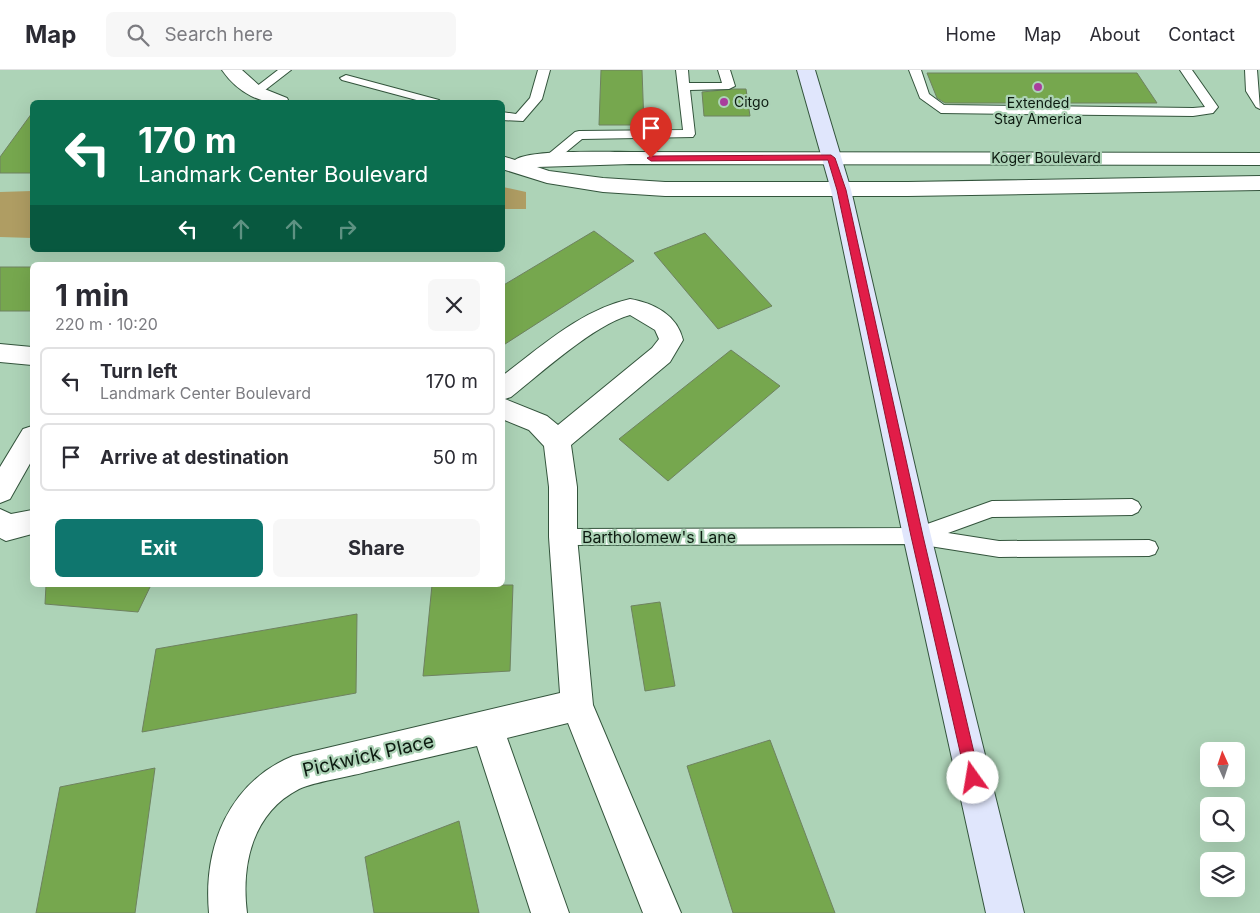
<!DOCTYPE html>
<meta charset="utf-8">
<style>
body{margin:0;font-family:Inter,sans-serif;background:#f7f7f7;color:#2b2b33;height:100vh;display:flex;flex-direction:column;font-size:19px;white-space:nowrap}
*{box-sizing:border-box;margin:0}
p{font-size:16px;color:#7c7c81}
.icon{flex:none;width:28px;height:28px;fill:none;stroke:currentColor;stroke-width:2;stroke-linecap:round;stroke-linejoin:round}
.map{position:relative;flex:1;overflow:hidden}
.drawer{position:absolute;left:30px;top:192px;width:475px;height:325px;display:flex;flex-direction:column;background:#fff;border-radius:8px;box-shadow:0 5px 20px #0002}
.drawer>*{flex:none}
.hud{position:absolute;left:30px;top:30px;width:475px;height:152px;border-radius:8px;box-shadow:0 5px 20px #0002;background:#0b6e4f;color:#fff;overflow:hidden}
.needle{width:32px;rotate:357deg}
.buttons{position:absolute;left:1200px;top:672px;display:grid;gap:10px}
.buttons a{display:grid;place-items:center;width:45px;height:45px;border-radius:8px;background:#fff;box-shadow:0 5px 20px #0002;font-size:25px}
.pin{position:absolute;display:grid;place-items:center;width:42px;height:42px;color:#fff;margin:-51px -21px;border-radius:50% 50% 50% 0;rotate:-45deg;box-shadow:0 0 5px #0007}
.pin .icon{rotate:45deg}
.me{position:absolute;width:55px;margin:-28px;rotate:347deg;stroke-linejoin:round;filter:drop-shadow(0 0 4px #0008)}
.turn{display:flex;align-items:center;gap:18px;height:105px;padding:0 25px;font-size:22px}
.turn .icon{width:65px;height:65px;stroke-width:2.5}
.turn b{display:block;font-size:35px;line-height:42px}
.lanes{display:flex;align-items:center;height:48px;padding:0 25px;background:#0003;justify-content:center;gap:25px;direction:ltr}
.lanes .off{opacity:.35}
.round{display:grid;place-items:center;flex:none;width:52px;height:52px;border-radius:8px;background:#f7f7f7}
.summary{display:flex;align-items:center;justify-content:space-between;height:85px;padding:0 25px}
h1{font-size:30px;font-weight:700;line-height:38px}
.cta{display:flex;gap:10px;margin-top:auto;padding:10px 25px}
.cta a{flex:1;height:58px;border-radius:8px;background:#0f766e;color:#fff;font-size:20px;font-weight:700;line-height:58px;text-align:center}
.cta a+a{background:#f7f7f7;color:#2b2b33}
ul{padding:0;list-style:none}
li{display:flex;align-items:center;gap:15px;height:68px;margin:0 10px 8px;padding:0 15px;border:2px solid #e1e1e2;border-radius:8px}
li div{flex:1}
li b{display:block;font-size:19px}
li em{font-style:normal}
header{display:flex;align-items:center;gap:30px;box-sizing:border-box;height:70px;padding:0 25px;background:#fff;border-bottom:1px solid #e1e1e2}
header strong{font-size:24px}
nav{display:flex;gap:28px;margin-inline-start:auto;font-size:18px}
.search{width:350px;height:45px;background:#f7f7f7;display:flex;align-items:center;gap:12px;box-sizing:border-box;padding:0 18px;border-radius:8px;color:#7c7c81;font-size:19px}
.map>svg:first-child{display:block}
.green{fill:#af9d63}
.building{fill:#76a74e;stroke:#6e8260}
.lines{fill:none;stroke-linecap:round;stroke-linejoin:round}
.lane-casing{stroke:#33543c;stroke-width:2}
.street-casing{stroke:#33543c;stroke-width:2}
.secondary-casing{stroke:#33543c;stroke-width:2}
.lane{fill:#fff;fill-rule:evenodd}
.street{fill:#fff;fill-rule:evenodd}
.secondary{fill:#e0e6fc;fill-rule:evenodd}
.route{fill:#e11d48;stroke:#92132f}
.poi-dot{fill:#a93d9c;stroke:#add3b7;stroke-width:2}
.labels{text-anchor:middle;stroke-width:4.5;stroke-linejoin:round;paint-order:stroke}
.far-poi-label{font-size:14px;fill:#0d1b11;stroke:#add3b7;text-anchor:start}
.far-street-label{font-size:14px;fill:#0d1b11;stroke:#add3b7}
.street-label{font-size:16px;fill:#0d1b11;stroke:#add3b7}
.near-street-label{font-size:19px;fill:#0d1b11;stroke:#add3b7}
</style>
<header>
<strong>Map</strong>
<div class="search"><svg class="icon" aria-label="search" viewBox="0 0 24 24"><circle cx="10" cy="10" r="6"/><path d="M15 15l6 6"/></svg>Search here</div>
<nav><a>Home</a><a>Map</a><a>About</a><a>Contact</a></nav>
</header>
<div class="map">
<svg width="1260" height="843" viewBox="0 0 1260 843">
<rect width="100%" height="100%" fill="#add3b7"/>
<!-- green -->
<path class="green" d="M 503,117 L 526,122 L 526,139 L 503,139 Z
M 32,121 L 32,168 L 0,167 L 0,122 Z"/>
<!-- building -->
<path class="building" d="M 601,0 L 642,0 L 644,55 L 599,55 Z
M 927,3 L 1137,3 L 1157,33 L 945,33 L 937,28 Z
M 733,19 L 746,19 L 750,46 L 704,46 L 702,22 Z
M 32,43 L 32,103 L 0,103 L 0,87 Z
M 594,161 L 634,191 L 502,276 L 502,216 Z
M 705,163 L 772,236 L 718,259 L 654,183 Z
M 0,197 L 32,197 L 32,241 L 0,241 Z
M 731,280 L 780,316 L 668,411 L 619,369 Z
M 46,515 L 151,515 L 138,542 L 45,534 Z
M 432,515 L 513,515 L 510,601 L 423,606 Z
M 660,532 L 675,616 L 645,621 L 631,536 Z
M 357,544 L 356,623 L 142,662 L 156,579 Z
M 770,670 L 835,843 L 733,843 L 687,696 Z
M 155,698 L 135,843 L 36,843 L 60,717 Z
M 459,751 L 479,843 L 374,843 L 365,787 Z"/>
<g class="lines">
<!-- lane casing -->
<g class="lane-casing">
<path id="lane" d="M 278,0 L 291,0 L 260,24 L 252,24 L 250,22 L 252,20 Z
M 538,0 L 550,0 L 542,29 L 523,51 L 502,50 L 502,42 L 516,44 L 530,28 Z
M 676,0 L 688,0 L 689,13 L 722,13 L 718,0 L 730,0 L 735,16 L 729,19 L 690,20 L 695,64 L 693,67 L 582,69 L 554,92 L 546,92 L 544,89 L 546,86 L 575,62 L 579,61 L 683,60 Z
M 909,0 L 921,0 L 929,24 L 944,35 L 1193,38 L 1205,37 L 1180,0 L 1192,0 L 1218,37 L 1213,43 L 1193,46 L 941,43 L 920,28 Z
M 1245,0 L 1257,0 L 1260,39 L 1256,37 L 1246,21 Z
M 346,5 L 439,30 L 441,32 L 424,32 L 342,10 L 340,8 Z
M 1132,429 L 1138,432 L 1141,437 L 1138,442 L 1132,445 L 992,447 L 948,463 L 999,471 L 1149,470 L 1155,472 L 1158,478 L 1155,484 L 1149,486 L 999,487 L 917,474 L 563,475 L 557,473 L 554,467 L 557,461 L 563,459 L 916,458 L 992,431 Z"/>
</g>
<!-- street casing -->
<g class="street-casing">
<path id="street" d="M 222,0 L 242,0 L 262,18 L 287,28 L 289,32 C 262,36 238,23 222,0 Z
M 631,82 L 1260,83 L 1260,95 L 631,94 L 537,97 L 549,101 L 603,108 L 665,112 L 908,112 L 1260,106 L 1260,120 L 908,126 L 665,126 L 603,122 L 547,113 L 502,99 L 502,86 L 515,90 C 528,79 610,82 631,82 Z
M 630,229 C 654,233 677,245 683,270 L 670,292 L 571,375 L 577,417 L 577,467 L 593,635 L 681,843 L 643,843 L 568,653 L 507,668 L 569,843 L 531,843 L 477,676 C 440,685 403,693 366,702 C 348,707 314,712 299,719 C 252,743 241,795 247,843 L 209,843 C 203,777 229,712 293,686 L 560,623 L 549,467 L 549,417 L 544,376 L 529,360 L 502,349 L 502,306 C 542,276 581,240 630,229 ZM 630,245 L 655,260 L 659,269 L 652,278 L 558,355 L 547,346 L 505,329 L 511,327 C 540,304 595,254 630,245 Z
M 0,274 L 32,277 L 32,295 L 0,292 Z
M 32,356 L 32,390 L 10,429 L 0,433 L 0,397 L 23,359 Z
M 0,439 L 11,444 L 32,440 L 32,464 L 6,471 L 0,468 Z"/>
</g>
<!-- secondary casing -->
<g class="secondary-casing">
<path id="secondary" d="M 797,0 L 815,0 L 851,120 L 931,466 L 1024,843 L 986,843 L 903,466 L 831,120 Z"/>
</g>
<!-- lane -->
<use href="#lane" class="lane"/>
<!-- street -->
<use href="#street" class="street"/>
<!-- secondary -->
<use href="#secondary" class="secondary"/>
</g>
<!-- route -->
<path class="route" d="M 831,85 L 835,88 L 846,120 L 923,466 L 980,708 L 978,713 L 973,715 L 968,713 L 966,708 L 911,466 L 837,120 L 828,90 L 651,91 L 647,88 L 651,86 Z"/>
<!-- markers -->
<g class="poi-dot">
<circle cx="1038" cy="17" r="5"/>
<circle cx="724" cy="32" r="5"/>
</g>
<g class="labels">
<!-- far-poi labels -->
<g class="far-poi-label">
<text x="734" y="37">Citgo</text>
<text x="1038" y="38" text-anchor="middle">Extended<tspan x="1038" dy="16">Stay America</tspan></text>
</g>
<!-- far-street labels -->
<g class="far-street-label">
<text x="1046" y="93">Koger Boulevard</text>
</g>
<!-- street labels -->
<g class="street-label">
<text x="659" y="473">Bartholomew's Lane</text>
</g>
<!-- near-street labels -->
<g class="near-street-label">
<text transform="translate(368 685) rotate(-13)" y="7">Pickwick Place</text>
</g>
</g>
</svg>
<div class="buttons">
<a><svg class="needle" viewBox="-14 -14 28 28"><path d="M0-13l5 13h-10z" fill="#e53935"/><path d="M0 13l5-13h-10z" fill="#7c7c81"/></svg></a>
<a><svg class="icon" aria-label="search" viewBox="0 0 24 24"><circle cx="10" cy="10" r="6"/><path d="M15 15l6 6"/></svg></a>
<a><svg class="icon" aria-label="layers" viewBox="0 0 24 24"><path d="M12 4l9 5-9 5-9-5zM3 14l9 5 9-5"/></svg></a>
</div>
<div class="pin" style="left:651px;top:88px;background:#d93025"><svg class="icon" aria-label="arrive" viewBox="0 0 24 24"><path d="M6 21V4h12l-3 4 3 4H6"/></svg></div>
<svg class="me" style="left:973px;top:708px" viewBox="-20 -20 40 40"><circle r="19" fill="#fff"/><path d="M0-13L10 11 0 6-10 11z" fill="#e11d48"/></svg>
<div class="hud">
<div class="turn"><svg class="icon" aria-label="left" viewBox="0 0 24 24"><path d="M17 20v-9H6M10 6l-5 5 5 5"/></svg><div><b>170 m</b>Landmark Center Boulevard</div></div>
<div class="lanes"><svg class="icon" aria-label="left" viewBox="0 0 24 24"><path d="M17 20v-9H6M10 6l-5 5 5 5"/></svg><svg class="icon off" aria-label="ahead" viewBox="0 0 24 24"><path d="M12 20V5M6 11l6-6 6 6"/></svg><svg class="icon off" aria-label="ahead" viewBox="0 0 24 24"><path d="M12 20V5M6 11l6-6 6 6"/></svg><svg class="icon off" aria-label="right" viewBox="0 0 24 24"><path d="M7 20v-9h11M14 6l5 5-5 5"/></svg></div>
</div>
<section class="drawer">
<div class="summary"><div><h1>1 min</h1><p>220 m · 10:20</p></div><a class="round"><svg class="icon" aria-label="close" viewBox="0 0 24 24"><path d="M6 6l12 12M18 6L6 18"/></svg></a></div>
<ul>
<li><svg class="icon" aria-label="left" viewBox="0 0 24 24"><path d="M17 20v-9H6M10 6l-5 5 5 5"/></svg><div><b>Turn left</b><p>Landmark Center Boulevard</p></div><em>170 m</em></li>
<li><svg class="icon" aria-label="arrive" viewBox="0 0 24 24"><path d="M6 21V4h12l-3 4 3 4H6"/></svg><div><b>Arrive at destination</b></div><em>50 m</em></li>
</ul>
<div class="cta"><a>Exit</a><a>Share</a></div>
</section>
</div>
